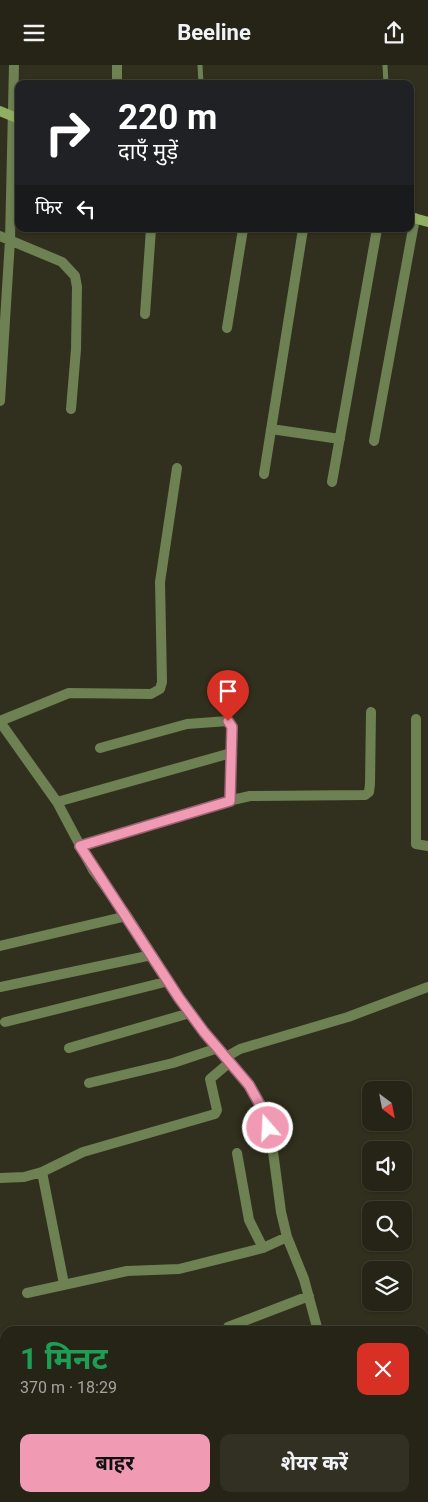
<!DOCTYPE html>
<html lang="hi">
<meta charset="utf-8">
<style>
body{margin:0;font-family:Roboto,"Noto Sans Devanagari",sans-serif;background:#313023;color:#f1f3f6;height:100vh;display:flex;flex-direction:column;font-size:19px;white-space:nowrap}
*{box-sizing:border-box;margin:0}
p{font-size:16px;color:#a3a4a1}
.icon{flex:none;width:28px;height:28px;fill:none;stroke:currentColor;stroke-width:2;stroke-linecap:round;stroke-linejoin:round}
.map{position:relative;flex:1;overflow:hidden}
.side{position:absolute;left:0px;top:1261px;width:429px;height:176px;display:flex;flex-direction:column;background:#252416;border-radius:15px 15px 0 0;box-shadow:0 1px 4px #0004,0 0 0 1px #424135}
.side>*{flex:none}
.guide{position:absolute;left:15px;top:15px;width:399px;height:152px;border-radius:10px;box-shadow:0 1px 4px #0004,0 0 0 1px #424135;background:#202124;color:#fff;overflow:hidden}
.needle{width:32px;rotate:148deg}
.buttons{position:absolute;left:362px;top:1016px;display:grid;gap:10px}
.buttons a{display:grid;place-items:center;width:50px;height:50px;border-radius:10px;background:#252416;box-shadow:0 1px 4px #0004,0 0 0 1px #424135;font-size:25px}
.pin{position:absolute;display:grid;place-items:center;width:42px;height:42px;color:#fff;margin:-51px -21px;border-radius:50% 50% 50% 0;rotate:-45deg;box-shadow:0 0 5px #0007}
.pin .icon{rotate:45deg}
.me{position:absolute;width:55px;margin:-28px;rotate:341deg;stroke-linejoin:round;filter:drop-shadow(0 0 4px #0008)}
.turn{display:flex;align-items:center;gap:18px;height:105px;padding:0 20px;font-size:22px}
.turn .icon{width:65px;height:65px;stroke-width:2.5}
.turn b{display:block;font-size:35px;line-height:42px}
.then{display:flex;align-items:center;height:48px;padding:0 20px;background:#0003;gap:10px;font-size:19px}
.round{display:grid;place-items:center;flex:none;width:52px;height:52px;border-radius:10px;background:#313023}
.overview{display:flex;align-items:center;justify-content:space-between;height:85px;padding:0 20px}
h1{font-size:30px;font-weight:700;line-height:38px;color:#1e9e55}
.cta{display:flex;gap:10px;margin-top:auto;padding:10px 20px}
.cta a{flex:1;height:58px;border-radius:10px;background:#f09ab4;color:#111;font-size:20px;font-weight:700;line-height:58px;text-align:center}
.cta a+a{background:#313023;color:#f1f3f6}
header{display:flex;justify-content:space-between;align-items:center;height:65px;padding:0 20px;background:#252416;font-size:22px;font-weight:700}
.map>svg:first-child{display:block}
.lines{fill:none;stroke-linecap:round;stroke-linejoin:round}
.lane{stroke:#6d8152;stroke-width:5}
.street{stroke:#6d8152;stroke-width:10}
.secondary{stroke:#90af63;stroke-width:10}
.route-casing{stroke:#9c6475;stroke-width:12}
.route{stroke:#f09ab4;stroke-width:9}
</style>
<header><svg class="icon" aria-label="menu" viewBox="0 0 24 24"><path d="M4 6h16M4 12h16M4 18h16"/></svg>Beeline<svg class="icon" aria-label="share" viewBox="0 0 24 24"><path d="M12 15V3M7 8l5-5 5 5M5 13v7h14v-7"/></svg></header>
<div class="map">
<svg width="428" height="1437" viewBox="0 0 428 1437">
<rect width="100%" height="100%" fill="#31301e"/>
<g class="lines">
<!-- lane -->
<path class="lane" d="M 200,0 L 201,19
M 385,0 L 386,19"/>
<!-- street -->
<path class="street" d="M 117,0 L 117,19
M 0,171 L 62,197 L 75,211 L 77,222 L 76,284 L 71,344
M 145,249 L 151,164
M 227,263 L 243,164
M 0,336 L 10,175 L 14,0
M 271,364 L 340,374
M 374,376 L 415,153
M 264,409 L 303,164
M 332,417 L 377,164
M 416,654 L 416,779 L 428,781
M 0,656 L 69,628 L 151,629 L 160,624 L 162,617 L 160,517 L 177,403
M 0,657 L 57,737 L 93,805 L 127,851 L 179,933 L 204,967 L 249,1020 L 263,1047 L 272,1079 L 281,1147 L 287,1172 L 304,1214 L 318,1266
M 100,683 L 187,659 L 228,656 L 232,662 L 230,736
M 57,737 L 231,688
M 79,781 L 228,736 L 250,731 L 365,730 L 369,727 L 370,719 L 371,647
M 0,881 L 127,851
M 0,922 L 152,890
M 5,957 L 169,916
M 69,983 L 190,948
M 226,992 L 240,984 L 348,952 L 428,922
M 89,1018 L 173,998 L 218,983
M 237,1088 L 249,1155 L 263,1183
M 42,1107 L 64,1219
M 0,1113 L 24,1112 L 42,1107 L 83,1087 L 215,1049 L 217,1045 L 210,1014 L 230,997
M 27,1228 L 127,1206 L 179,1204 L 263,1183 L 287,1172
M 228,1262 L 309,1231
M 377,1432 L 379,1437"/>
<!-- secondary -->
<path class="secondary" d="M 0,46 L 19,54
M 410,152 L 428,157"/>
</g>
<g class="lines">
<!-- route casing -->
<g class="route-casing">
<path id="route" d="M 228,656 L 232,662 L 230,736 L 80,781 L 179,933 L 204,967 L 249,1020 L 264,1047 L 268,1063"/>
</g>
<!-- route -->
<use href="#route" class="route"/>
</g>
</svg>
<div class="buttons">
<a><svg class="needle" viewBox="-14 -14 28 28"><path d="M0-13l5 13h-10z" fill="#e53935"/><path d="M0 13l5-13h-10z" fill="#a3a4a1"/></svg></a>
<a><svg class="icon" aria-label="sound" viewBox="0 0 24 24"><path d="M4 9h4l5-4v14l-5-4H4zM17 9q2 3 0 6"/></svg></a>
<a><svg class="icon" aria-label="search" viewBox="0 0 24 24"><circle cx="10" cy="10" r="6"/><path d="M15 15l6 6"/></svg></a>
<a><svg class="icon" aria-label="layers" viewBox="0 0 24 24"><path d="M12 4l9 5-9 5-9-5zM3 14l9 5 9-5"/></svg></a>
</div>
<div class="pin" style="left:228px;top:656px;background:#d93025"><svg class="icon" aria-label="arrive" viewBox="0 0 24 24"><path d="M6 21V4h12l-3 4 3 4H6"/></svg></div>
<svg class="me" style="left:268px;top:1063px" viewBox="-20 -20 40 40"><circle r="17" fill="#f09ab4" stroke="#fff" stroke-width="3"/><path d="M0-11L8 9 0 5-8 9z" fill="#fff"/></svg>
<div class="guide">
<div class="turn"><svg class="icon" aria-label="right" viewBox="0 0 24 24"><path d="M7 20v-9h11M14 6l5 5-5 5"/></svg><div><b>220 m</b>दाएँ मुड़ें</div></div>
<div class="then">फिर<svg class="icon" aria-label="left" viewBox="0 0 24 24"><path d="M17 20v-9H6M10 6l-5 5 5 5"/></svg></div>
</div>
<section class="side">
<div class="overview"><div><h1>1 मिनट</h1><p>370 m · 18:29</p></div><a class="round" style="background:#d93025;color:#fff"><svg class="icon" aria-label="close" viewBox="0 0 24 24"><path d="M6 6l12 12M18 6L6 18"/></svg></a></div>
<div class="cta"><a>बाहर</a><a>शेयर करें</a></div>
</section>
</div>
